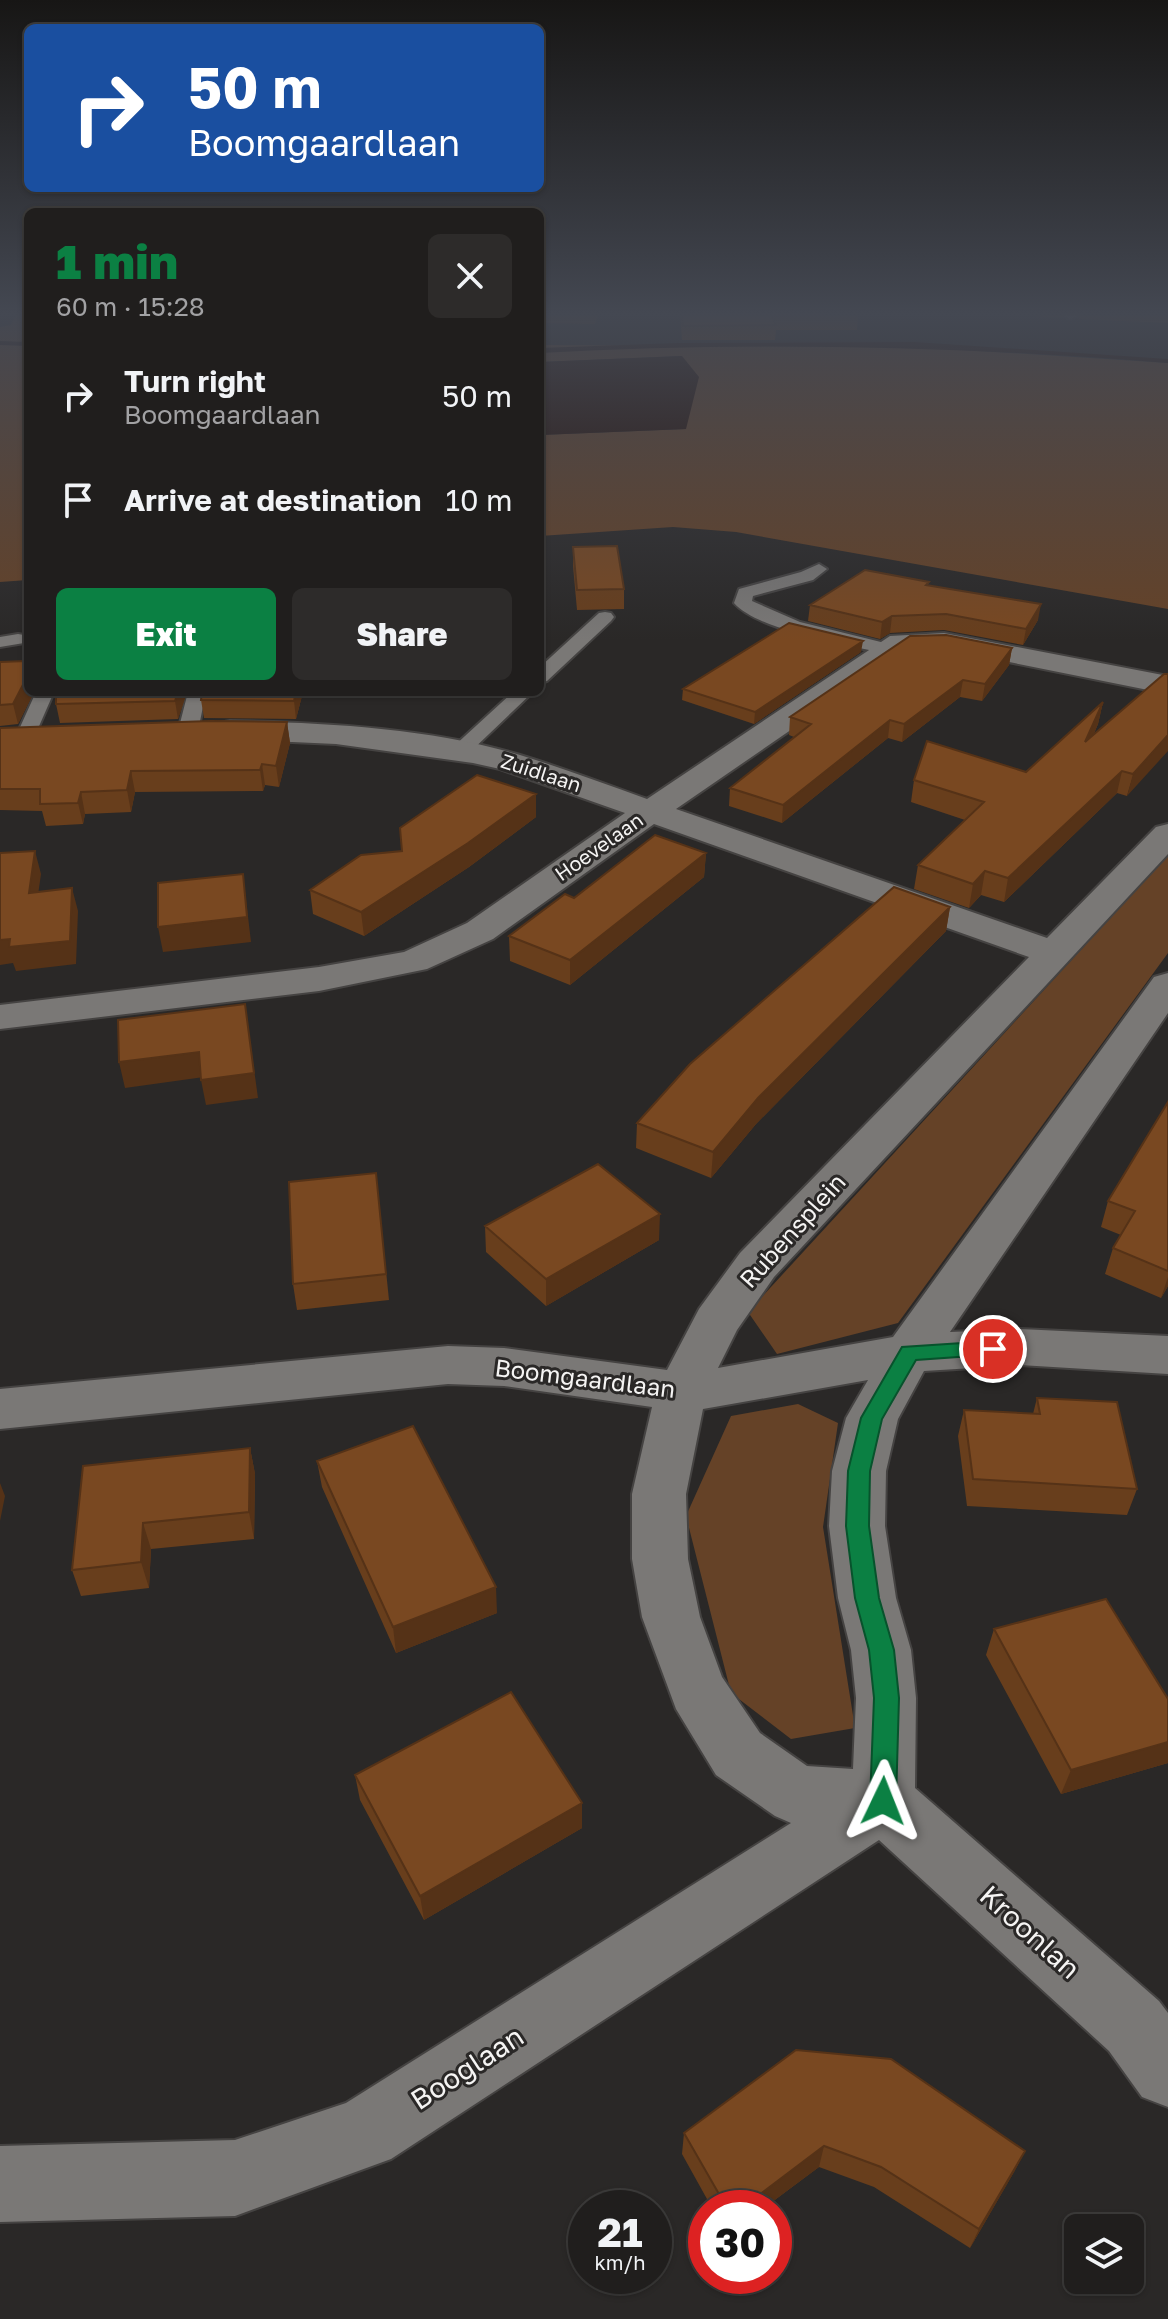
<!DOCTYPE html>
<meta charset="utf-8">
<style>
body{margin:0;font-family:"Golos Text",sans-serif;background:#2d2b2a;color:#f1f3f6;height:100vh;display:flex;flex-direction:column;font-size:30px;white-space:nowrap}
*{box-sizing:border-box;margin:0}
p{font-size:26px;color:#a2a2a4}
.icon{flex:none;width:44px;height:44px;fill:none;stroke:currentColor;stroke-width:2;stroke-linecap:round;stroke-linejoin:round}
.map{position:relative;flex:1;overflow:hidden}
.panel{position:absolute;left:24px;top:208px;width:520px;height:488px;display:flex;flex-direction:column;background:#201e1d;border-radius:12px;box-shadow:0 2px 6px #0004,0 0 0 2px #3d3c3b}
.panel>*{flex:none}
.hud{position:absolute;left:24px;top:24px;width:520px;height:168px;border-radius:12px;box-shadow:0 2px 6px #0004,0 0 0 2px #3d3c3b;background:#1a4fa0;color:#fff;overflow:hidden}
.tools{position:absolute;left:1064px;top:2214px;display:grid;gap:16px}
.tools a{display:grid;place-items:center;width:80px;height:80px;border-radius:12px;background:#201e1d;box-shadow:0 2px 6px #0004,0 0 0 2px #3d3c3b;font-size:40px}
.speed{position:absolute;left:568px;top:2190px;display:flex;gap:16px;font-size:40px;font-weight:700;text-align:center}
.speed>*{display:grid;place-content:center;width:104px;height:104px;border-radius:50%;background:#201e1d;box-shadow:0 2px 6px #0004,0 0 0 2px #3d3c3b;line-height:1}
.speed small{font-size:20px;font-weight:400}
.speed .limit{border:12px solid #d22;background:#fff;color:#111}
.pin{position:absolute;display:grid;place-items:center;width:68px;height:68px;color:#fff;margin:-34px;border:4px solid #fff;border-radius:50%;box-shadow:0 2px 8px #0007}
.me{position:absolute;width:88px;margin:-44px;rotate:2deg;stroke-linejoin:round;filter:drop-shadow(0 0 6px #0008)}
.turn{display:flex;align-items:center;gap:28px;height:168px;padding:0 32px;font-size:36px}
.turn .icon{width:104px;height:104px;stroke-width:2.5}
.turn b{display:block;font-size:56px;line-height:68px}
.round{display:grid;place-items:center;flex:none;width:84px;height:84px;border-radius:12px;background:#2d2b2a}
.overview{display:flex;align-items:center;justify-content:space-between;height:136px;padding:0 32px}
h1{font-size:48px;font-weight:800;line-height:60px;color:#0b8043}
.button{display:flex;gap:16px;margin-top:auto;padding:16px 32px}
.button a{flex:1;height:92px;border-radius:12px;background:#0b8043;color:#fff;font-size:32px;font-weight:800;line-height:92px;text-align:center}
.button a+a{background:#2d2b2a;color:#f1f3f6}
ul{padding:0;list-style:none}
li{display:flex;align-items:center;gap:24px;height:104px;padding:0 32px}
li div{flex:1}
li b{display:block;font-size:30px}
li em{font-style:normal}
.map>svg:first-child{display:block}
.green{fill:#654227}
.water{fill:#210900}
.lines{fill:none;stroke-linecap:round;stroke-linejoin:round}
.stream{fill:#210900;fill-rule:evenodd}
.service-casing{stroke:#454342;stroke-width:4}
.minor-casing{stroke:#454342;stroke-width:4}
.service{fill:#7a7876;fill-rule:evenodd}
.minor{fill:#7a7876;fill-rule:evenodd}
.wall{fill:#683e1c}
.shaded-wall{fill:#553217}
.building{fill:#794821;stroke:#553217;stroke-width:2}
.route{fill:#0b8043;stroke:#07532c;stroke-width:2}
.labels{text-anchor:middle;stroke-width:6;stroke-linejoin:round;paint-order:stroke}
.far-street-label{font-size:20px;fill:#f5f4f3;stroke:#2a2827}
.street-label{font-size:24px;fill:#f5f4f3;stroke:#2a2827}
.near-street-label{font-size:28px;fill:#f5f4f3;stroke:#2a2827}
</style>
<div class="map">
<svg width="1168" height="2319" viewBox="0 0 1168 2319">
<rect width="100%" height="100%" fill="#2a2827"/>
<!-- green -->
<path class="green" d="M 16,315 L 28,315 L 28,580 L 0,582 L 0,327 L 11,325 Z
M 540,345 L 916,347 L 1168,363 L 1168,609 L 736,532 L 673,527 L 540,536 L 540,435 L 686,429 L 681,356 L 540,362 Z
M 1168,855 L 1168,953 L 898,1323 L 777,1354 L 748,1312 Z
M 798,1404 L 838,1423 L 823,1527 L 855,1728 L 791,1739 L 731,1693 L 686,1516 L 731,1416 Z"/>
<!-- water -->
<path class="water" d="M 915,342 L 1168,359 L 1168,363 C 960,346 749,341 540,353 L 540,348 L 678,343 Z
M 682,356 L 699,377 L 686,429 L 540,435 L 540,362 Z"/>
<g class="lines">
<!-- stream -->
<path class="stream" d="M 0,341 L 28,342 L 28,346 L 0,345 Z"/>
<!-- service casing -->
<g class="service-casing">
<path id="service" d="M 1080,315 L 1070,319 L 1064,316 L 1065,315 Z
M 819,564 L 827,569 L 813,580 L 753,596 L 752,601 L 800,622 L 893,645 L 896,649 L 893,653 L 887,654 C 849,645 759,631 734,603 L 739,589 L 801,572 Z
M 605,612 L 611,613 L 614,617 L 611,621 L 547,681 L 540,683 L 540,667 L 599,613 Z
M 18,634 L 24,635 L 27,639 L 24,643 L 0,647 L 0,637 Z
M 36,692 L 54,692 L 33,740 L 19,740 L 16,736 Z
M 188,692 L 206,692 L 198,731 L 188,737 L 178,731 Z
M 513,692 L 533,692 L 467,755 L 453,755 L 450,751 L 453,747 Z"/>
</g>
<!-- minor casing -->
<g class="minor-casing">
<path id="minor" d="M 944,633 L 1168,676 L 1168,694 L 944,649 L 907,650 L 676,809 L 1047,938 L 1156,827 L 1168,824 L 1168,854 L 774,1277 L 737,1330 L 718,1368 L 893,1337 L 1154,977 L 1168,973 L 1168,1013 L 950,1332 L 1020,1329 L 1168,1336 L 1168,1374 L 1020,1365 L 924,1371 L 898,1419 L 886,1471 L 885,1526 L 896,1598 L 911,1650 L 916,1698 L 915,1788 L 1159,2001 L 1168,2013 L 1168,2107 L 1142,2097 L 1109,2051 L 879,1840 L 391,2159 L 235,2216 L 0,2222 L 0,2146 L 235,2140 L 346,2103 L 791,1823 L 775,1816 L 716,1775 L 676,1709 L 642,1617 L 632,1559 L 632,1494 L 652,1407 L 504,1386 L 448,1384 L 0,1429 L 0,1389 L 448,1346 L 504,1348 L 667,1370 L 699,1309 L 740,1253 L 1029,957 L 654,824 L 493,939 L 427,969 L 319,991 L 0,1029 L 0,1005 L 319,967 L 404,952 L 467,923 L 625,813 L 500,769 L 473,763 L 336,744 L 230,739 L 219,737 L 215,730 L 219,723 L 230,721 C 321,722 432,728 520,755 C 563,768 605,784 647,799 L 890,636 ZM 868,1380 L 846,1418 L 832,1471 L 829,1526 L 838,1598 L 851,1650 L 856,1698 L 853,1769 L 807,1766 L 760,1733 L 722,1677 L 700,1617 L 688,1559 L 686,1494 L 703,1409 Z"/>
</g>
<!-- service -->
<use href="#service" class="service"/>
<!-- minor -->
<use href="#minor" class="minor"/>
</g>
<!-- wall -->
<path class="wall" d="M 540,315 L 598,315 L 595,324 L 540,323 Z
M 680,315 L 858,315 L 857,330 L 776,330 L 775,340 L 682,340 Z
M 1019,315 L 1063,315 L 1062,318 Z
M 1079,315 L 1168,315 L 1168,323 L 1079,319 Z
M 573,547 L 624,589 L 624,609 L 577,610 L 573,566 Z
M 929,582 L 928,585 L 1038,620 L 1023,645 L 944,630 L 890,633 L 880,639 L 808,621 L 810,605 Z
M 1012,648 L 1009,665 L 982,701 L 960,697 L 902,742 L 888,738 L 782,823 L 729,806 L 730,788 L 794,737 L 789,735 L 790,717 Z
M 861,652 L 754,724 L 682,700 L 683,689 Z
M 0,662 L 28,692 L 34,692 L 18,724 L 0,726 Z
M 1164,674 L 1127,796 L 1117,793 L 1004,902 L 981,895 L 969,908 L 914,889 L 918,865 L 965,820 L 911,802 L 914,780 L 1026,772 L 1103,702 L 1098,724 L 1093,736 Z
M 56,692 L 187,692 L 178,719 L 60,723 L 56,704 Z
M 303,692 L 296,719 L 204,718 L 201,700 Z
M 287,722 L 290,743 L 279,787 L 265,785 L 263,791 L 135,792 L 131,812 L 85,814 L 83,824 L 46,826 L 42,811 L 0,810 L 0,728 Z
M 536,794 L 536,817 L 469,867 L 364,936 L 313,914 L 310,890 Z
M 706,853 L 704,877 L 570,985 L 510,961 L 509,936 L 574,898 Z
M 950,907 L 946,931 L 756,1124 L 711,1178 L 636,1148 L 637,1123 Z
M 1168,1102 L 1168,1286 L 1161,1298 L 1105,1274 L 1113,1248 L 1121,1235 L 1101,1227 L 1108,1201 Z
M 376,1173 L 389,1300 L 297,1310 L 293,1284 Z
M 485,1226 L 659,1240 L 546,1306 L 486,1252 Z
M 1037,1398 L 1137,1489 L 1127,1515 L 967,1506 L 958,1436 L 964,1410 L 1033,1414 Z
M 250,1448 L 255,1474 L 254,1539 L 151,1549 L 149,1588 L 81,1596 L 72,1570 Z
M 317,1461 L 497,1613 L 396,1653 L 322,1487 Z
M 994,1629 L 1168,1699 L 1168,1763 L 1061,1794 L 986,1655 Z
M 355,1775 L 582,1828 L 424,1920 L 360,1800 Z
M 684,2133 L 1025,2151 L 1014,2172 L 970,2248 L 874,2187 L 819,2167 L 764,2208 L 712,2208 L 682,2154 Z"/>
<!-- shaded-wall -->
<path class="shaded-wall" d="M 1041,604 L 1038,620 L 1023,645 L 1026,629 Z
M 892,616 L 890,633 L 880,639 L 882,622 Z
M 863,641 L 861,652 L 754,724 L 755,712 Z
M 1012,648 L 1009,665 L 982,701 L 985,684 Z
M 28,675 L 28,692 L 34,692 L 18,724 L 13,704 Z
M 963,680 L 960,697 L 902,742 L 904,724 Z
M 178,692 L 187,692 L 178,719 L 175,701 Z
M 296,692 L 303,692 L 296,719 L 294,701 Z
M 1103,702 L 1098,724 L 1080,765 L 1085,742 Z
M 890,720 L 888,738 L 782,823 L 783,805 Z
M 287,722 L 290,743 L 279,787 L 276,766 Z
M 1168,735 L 1168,751 L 1127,796 L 1133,774 Z
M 262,764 L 265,785 L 263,791 L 260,770 Z
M 131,771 L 135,792 L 131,812 L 127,790 Z
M 1122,771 L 1117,793 L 1004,902 L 1008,878 Z
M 81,792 L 85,814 L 83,824 L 78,803 Z
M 536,794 L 536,817 L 469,867 L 364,936 L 361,912 Z
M 35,851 L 41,874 L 35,916 L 29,893 Z
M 706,853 L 704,877 L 570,985 L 570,960 Z
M 985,871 L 981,895 L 969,908 L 973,884 Z
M 243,874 L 251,942 L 163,952 L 158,927 Z
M 72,888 L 78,911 L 76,964 L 16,971 L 13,963 L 0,965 L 0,940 Z
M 950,907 L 946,931 L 756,1124 L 711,1178 L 713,1152 L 758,1098 Z
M 245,1004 L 258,1098 L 206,1105 L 201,1080 Z
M 199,1052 L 204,1077 L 125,1088 L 119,1062 Z
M 660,1214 L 659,1240 L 546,1306 L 546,1279 Z
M 1168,1277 L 1168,1286 L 1161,1298 Z
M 250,1448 L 255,1474 L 254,1539 L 249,1512 Z
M 0,1483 L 5,1496 L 0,1521 Z
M 143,1523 L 151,1549 L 149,1588 L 141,1562 Z
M 496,1587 L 497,1613 L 396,1653 L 393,1627 Z
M 1168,1742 L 1168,1763 L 1061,1794 L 1071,1770 Z
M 582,1803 L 582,1828 L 424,1920 L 420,1896 Z
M 824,2146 L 819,2167 L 764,2208 L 742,2208 Z
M 1025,2151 L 1014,2172 L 970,2248 L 979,2229 Z"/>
<!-- building -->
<path class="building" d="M 682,315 L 825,315 L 772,316 L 776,325 L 683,326 Z
M 617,546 L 624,589 L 577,590 L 573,547 Z
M 865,570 L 929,582 L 926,585 L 1041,604 L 1026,629 L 946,614 L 892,616 L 882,622 L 810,605 Z
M 789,623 L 863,641 L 755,712 L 683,689 Z
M 946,635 L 1012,648 L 985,684 L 963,680 L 904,724 L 890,720 L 783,805 L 730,788 L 811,724 L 790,717 L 910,636 Z
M 26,661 L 28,665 L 28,675 L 13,704 L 0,705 L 0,662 Z
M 1164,674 L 1168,674 L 1168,735 L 1133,774 L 1122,771 L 1008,878 L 985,871 L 973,884 L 918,865 L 984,802 L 914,780 L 927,741 L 1026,772 L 1103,702 L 1085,742 Z
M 56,692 L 178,692 L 175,701 L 56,704 Z
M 202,692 L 296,692 L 294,701 L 201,700 Z
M 211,721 L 287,722 L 276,766 L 262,764 L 260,770 L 131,771 L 127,790 L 81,792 L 78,803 L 40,804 L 40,789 L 0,789 L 0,728 Z
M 477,775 L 536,794 L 468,843 L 361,912 L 310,890 L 361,855 L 402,851 L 400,828 Z
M 655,835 L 706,853 L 570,960 L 509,936 L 565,894 L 574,898 Z
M 35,851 L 29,893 L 72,888 L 70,941 L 9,947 L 10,939 L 0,940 L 0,853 Z
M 243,874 L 247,917 L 158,927 L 158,883 Z
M 894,887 L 950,907 L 758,1098 L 713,1152 L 637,1123 L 690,1064 Z
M 245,1004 L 254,1073 L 201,1080 L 199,1052 L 119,1062 L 118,1020 Z
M 1168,1102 L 1168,1271 L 1113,1248 L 1135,1211 L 1108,1201 Z
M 598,1164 L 660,1214 L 546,1279 L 485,1226 Z
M 376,1173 L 386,1274 L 293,1284 L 289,1182 Z
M 1037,1398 L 1117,1402 L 1137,1489 L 973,1479 L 964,1410 L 1040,1414 Z
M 413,1426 L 496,1587 L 393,1627 L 317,1461 Z
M 250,1448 L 249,1512 L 143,1523 L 141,1562 L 72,1570 L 83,1466 Z
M 1106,1599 L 1168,1699 L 1168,1742 L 1071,1770 L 994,1629 Z
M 511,1692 L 582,1803 L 420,1896 L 355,1775 Z
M 796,2050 L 891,2059 L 1025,2151 L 979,2229 L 881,2167 L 824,2146 L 742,2208 L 727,2208 L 684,2133 Z"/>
<!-- sky -->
<linearGradient id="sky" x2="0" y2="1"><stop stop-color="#171615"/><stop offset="0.49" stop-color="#444852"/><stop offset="1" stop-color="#444852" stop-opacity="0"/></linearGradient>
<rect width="1168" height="640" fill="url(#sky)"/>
<!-- route -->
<path class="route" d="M 993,1341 L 1000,1343 L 1003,1349 L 1000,1354 L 916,1360 L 882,1419 L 870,1471 L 869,1526 L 879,1598 L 894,1650 L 899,1698 L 896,1801 L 892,1810 L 883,1814 L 873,1810 L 870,1801 L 874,1698 L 869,1650 L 855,1598 L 846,1526 L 848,1471 L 861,1418 L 902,1347 Z"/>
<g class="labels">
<!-- far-street labels -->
<g class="far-street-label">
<text transform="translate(541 773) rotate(18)" y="7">Zuidlaan</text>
<text transform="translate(599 847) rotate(-35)" y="7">Hoevelaan</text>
</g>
<!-- street labels -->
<g class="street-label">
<text transform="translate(793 1231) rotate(-48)" y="8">Rubensplein</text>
<text transform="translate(585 1379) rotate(7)" y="8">Boomgaardlaan</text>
</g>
<!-- near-street labels -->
<g class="near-street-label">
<text transform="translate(1030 1932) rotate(42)" y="10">Kroonlan</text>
<text transform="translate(467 2068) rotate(-33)" y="10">Booglaan</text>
</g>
</g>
</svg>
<div class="tools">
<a><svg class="icon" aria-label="layers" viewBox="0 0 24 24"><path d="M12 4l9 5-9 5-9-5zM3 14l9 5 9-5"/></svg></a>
</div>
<div class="speed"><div>21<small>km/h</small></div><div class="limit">30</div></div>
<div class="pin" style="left:993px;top:1349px;background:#d93025"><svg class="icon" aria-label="arrive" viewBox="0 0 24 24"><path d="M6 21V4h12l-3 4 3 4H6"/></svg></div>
<svg class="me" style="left:883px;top:1801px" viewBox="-20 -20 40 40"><path d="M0-17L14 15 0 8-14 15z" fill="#0b8043" stroke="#fff" stroke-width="4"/></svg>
<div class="hud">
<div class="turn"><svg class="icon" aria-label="right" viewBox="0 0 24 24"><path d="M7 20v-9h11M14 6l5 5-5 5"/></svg><div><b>50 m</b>Boomgaardlaan</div></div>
</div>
<section class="panel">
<div class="overview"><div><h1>1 min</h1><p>60 m · 15:28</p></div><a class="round"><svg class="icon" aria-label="close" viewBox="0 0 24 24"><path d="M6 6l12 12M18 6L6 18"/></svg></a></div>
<ul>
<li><svg class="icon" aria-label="right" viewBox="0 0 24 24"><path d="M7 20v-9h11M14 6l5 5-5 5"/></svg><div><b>Turn right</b><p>Boomgaardlaan</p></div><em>50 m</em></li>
<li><svg class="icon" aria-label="arrive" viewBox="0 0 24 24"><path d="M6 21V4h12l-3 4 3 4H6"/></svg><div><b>Arrive at destination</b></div><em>10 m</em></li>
</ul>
<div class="button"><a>Exit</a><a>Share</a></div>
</section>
</div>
